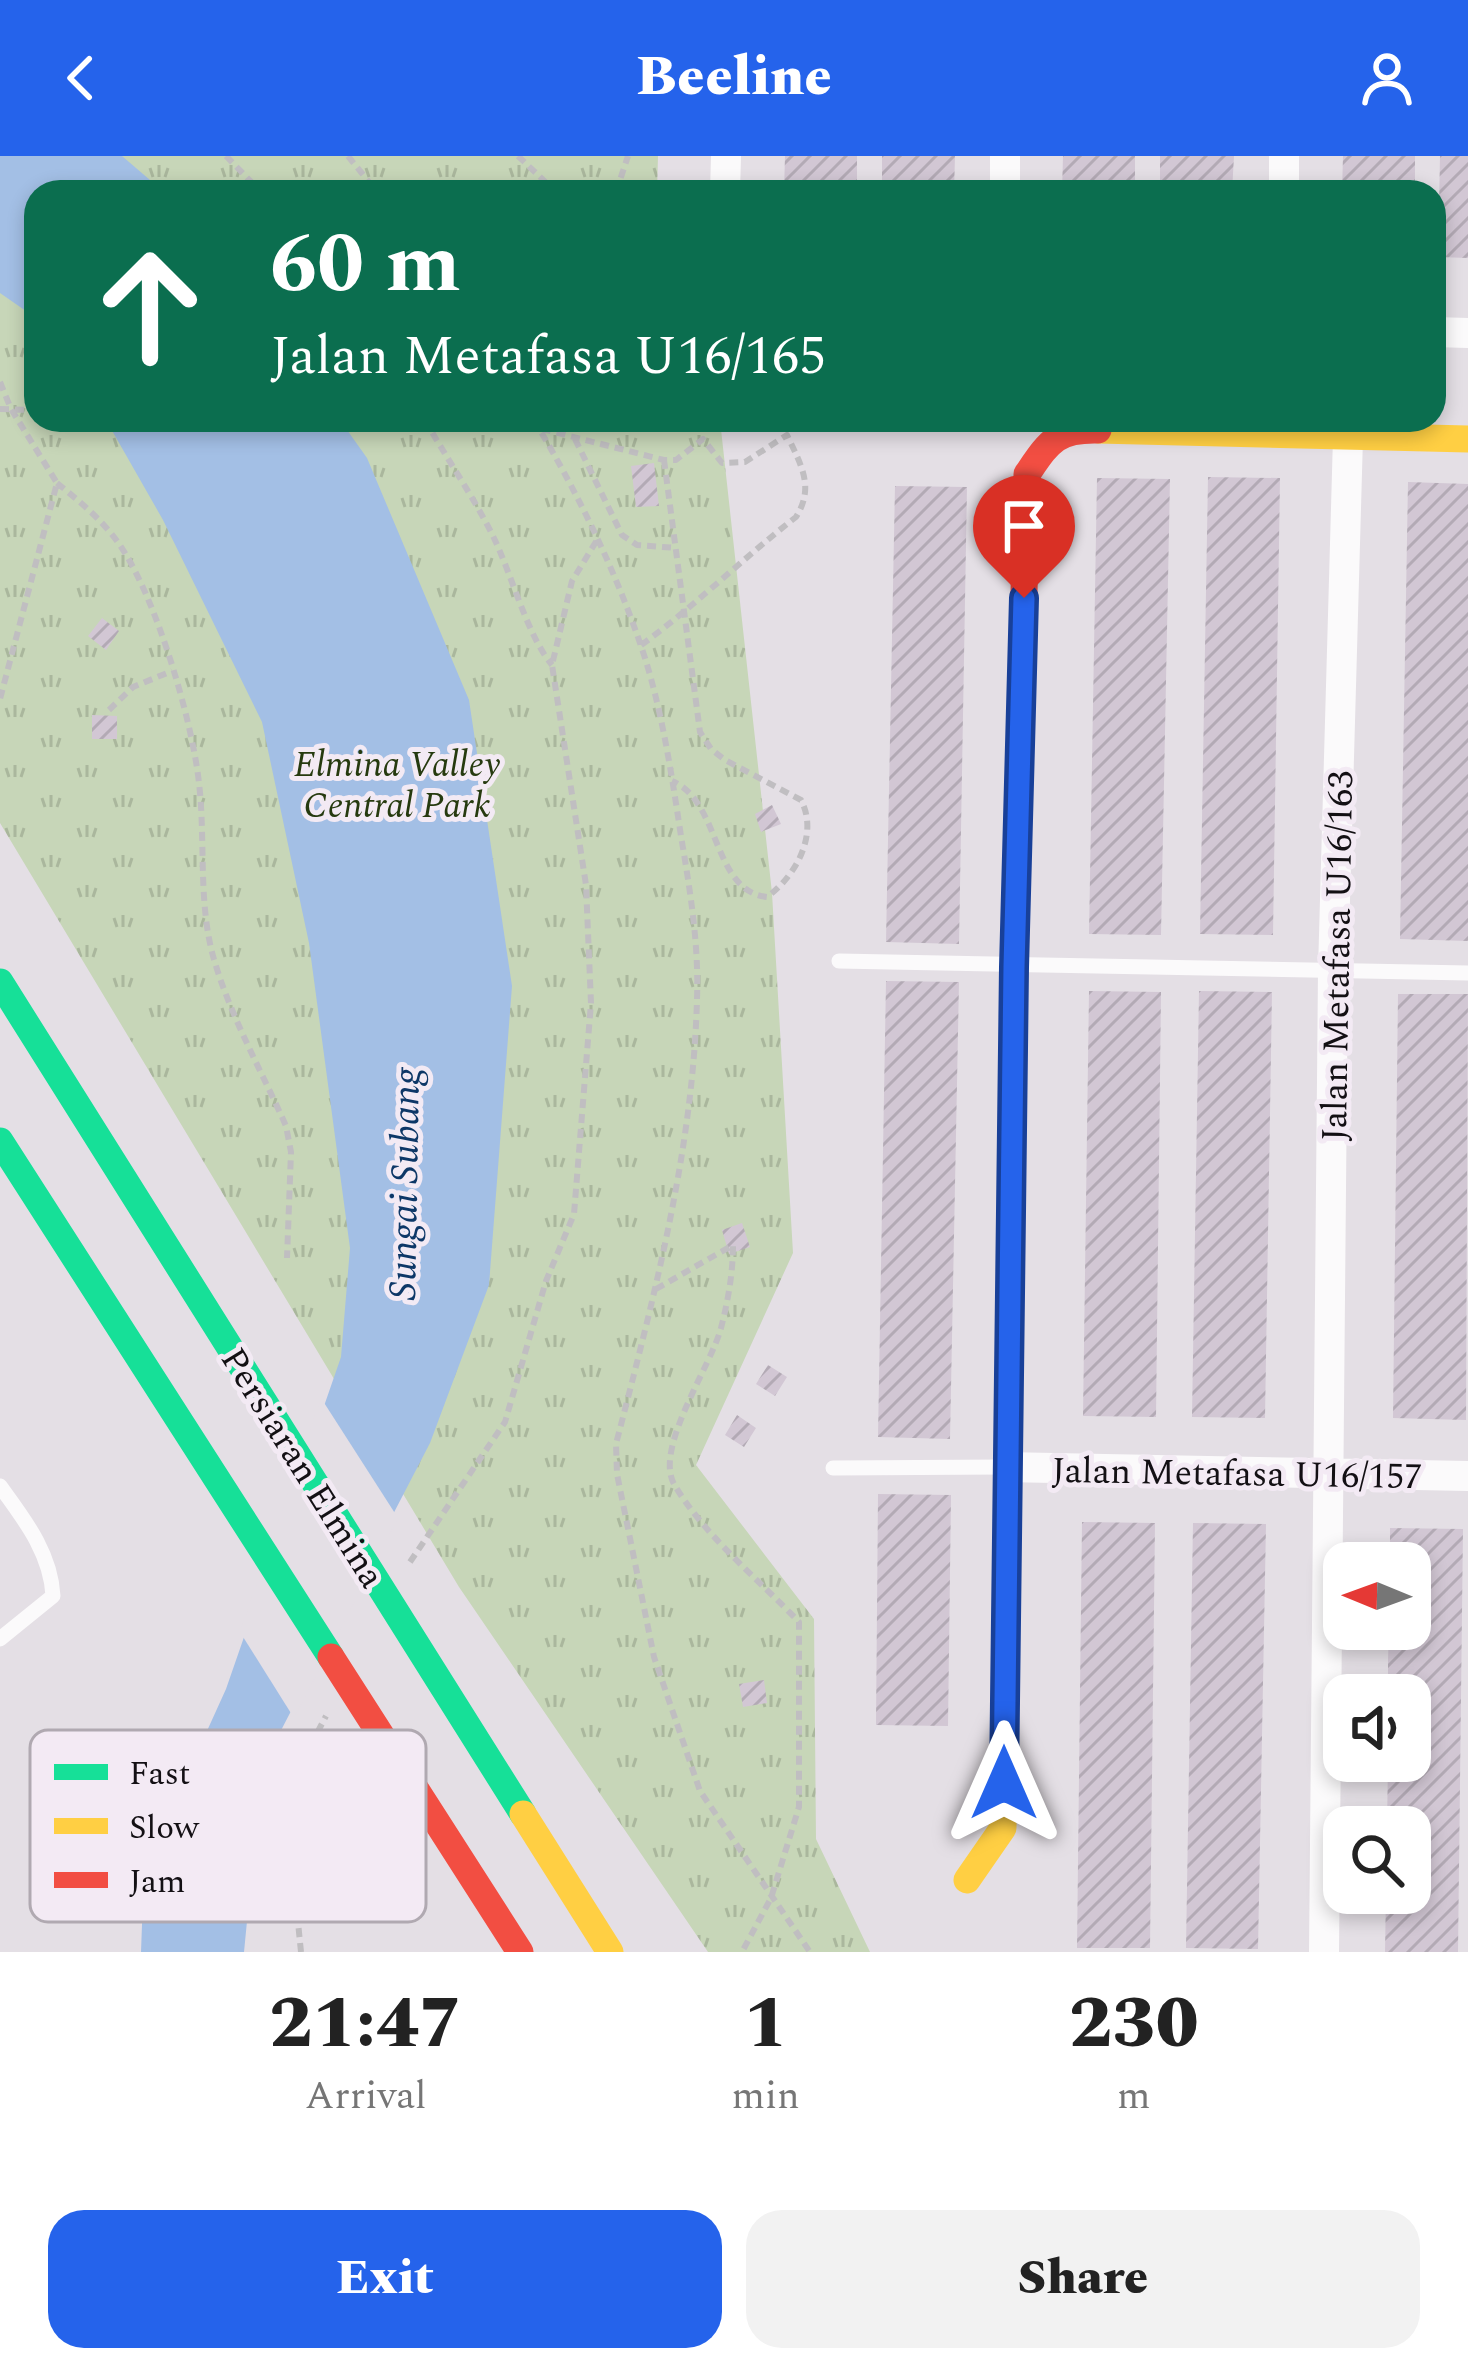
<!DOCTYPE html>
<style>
body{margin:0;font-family:Spectral,serif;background:#f2f2f2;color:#222;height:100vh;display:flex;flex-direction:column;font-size:45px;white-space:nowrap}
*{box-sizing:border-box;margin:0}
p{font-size:39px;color:#767676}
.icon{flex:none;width:66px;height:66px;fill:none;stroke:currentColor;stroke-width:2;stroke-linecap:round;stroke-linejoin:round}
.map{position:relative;height:1796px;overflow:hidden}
.drawer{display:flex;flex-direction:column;background:#fff;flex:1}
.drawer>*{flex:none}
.top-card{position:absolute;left:24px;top:24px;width:1422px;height:252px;border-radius:36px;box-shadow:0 6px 18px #0003;background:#0b6e4f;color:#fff;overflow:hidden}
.needle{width:78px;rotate:271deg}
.fabs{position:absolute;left:1323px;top:1386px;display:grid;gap:24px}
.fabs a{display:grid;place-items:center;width:108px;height:108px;border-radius:24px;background:#fff;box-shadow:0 6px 18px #0003;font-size:60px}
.pin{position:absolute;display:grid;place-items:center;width:102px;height:102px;color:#fff;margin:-123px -51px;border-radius:50% 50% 50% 0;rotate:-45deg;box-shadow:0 0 12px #0007}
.pin .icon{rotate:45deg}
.me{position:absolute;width:132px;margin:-66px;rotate:0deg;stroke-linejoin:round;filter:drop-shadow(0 0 9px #0008)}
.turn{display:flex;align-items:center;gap:42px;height:252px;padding:0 48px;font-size:54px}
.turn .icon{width:156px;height:156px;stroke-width:2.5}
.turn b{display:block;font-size:84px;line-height:102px}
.eta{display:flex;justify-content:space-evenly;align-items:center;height:204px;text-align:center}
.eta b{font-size:72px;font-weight:800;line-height:84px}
.action{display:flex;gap:24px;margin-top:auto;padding:24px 48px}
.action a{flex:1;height:138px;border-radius:36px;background:#2563eb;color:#fff;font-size:48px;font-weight:800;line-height:138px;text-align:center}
.action a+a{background:#f2f2f2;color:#222}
header{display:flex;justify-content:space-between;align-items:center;height:156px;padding:0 48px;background:#2563eb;color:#fff;font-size:54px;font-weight:800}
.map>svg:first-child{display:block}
.park{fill:url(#park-tufts)}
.water{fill:#a3bfe5}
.pier{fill:#e4dfe5}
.building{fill:url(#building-hatch)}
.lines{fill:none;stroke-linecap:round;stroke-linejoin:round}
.path{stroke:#c0bec1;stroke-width:6;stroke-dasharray:9 6;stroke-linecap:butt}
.lane{stroke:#fbfafb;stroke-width:15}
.street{stroke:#fbfafb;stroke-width:30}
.fast{stroke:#16e098;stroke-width:27}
.slow{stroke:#ffcf43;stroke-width:27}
.jam{stroke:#f24e42;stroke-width:27}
.route-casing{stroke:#184099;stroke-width:30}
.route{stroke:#2563eb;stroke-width:21}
.labels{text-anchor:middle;stroke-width:10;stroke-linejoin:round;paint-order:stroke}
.park-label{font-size:36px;font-style:italic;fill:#263a0f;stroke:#f3eaf4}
.street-label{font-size:36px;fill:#131014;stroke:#f3eaf4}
.water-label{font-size:39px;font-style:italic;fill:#0d3767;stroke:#f3eaf4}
.key{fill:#f3eaf4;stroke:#b0a9b1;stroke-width:3}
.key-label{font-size:33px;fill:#131014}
</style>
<header><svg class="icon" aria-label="back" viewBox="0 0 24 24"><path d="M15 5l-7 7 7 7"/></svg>Beeline<svg class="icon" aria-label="person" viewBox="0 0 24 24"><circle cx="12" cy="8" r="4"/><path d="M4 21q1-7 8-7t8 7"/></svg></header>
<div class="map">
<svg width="1468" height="1796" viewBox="0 0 1468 1796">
<defs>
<pattern id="park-tufts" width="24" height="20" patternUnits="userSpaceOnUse" patternTransform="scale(3)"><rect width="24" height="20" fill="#c7d6b8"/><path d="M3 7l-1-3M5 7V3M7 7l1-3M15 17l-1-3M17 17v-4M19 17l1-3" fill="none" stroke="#aab79d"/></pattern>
<pattern id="building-hatch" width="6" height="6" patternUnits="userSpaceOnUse" patternTransform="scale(3)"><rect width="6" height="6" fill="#d2c7d4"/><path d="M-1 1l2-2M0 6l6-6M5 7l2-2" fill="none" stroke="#b3aab5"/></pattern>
</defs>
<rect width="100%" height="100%" fill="#e4dfe5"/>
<!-- park -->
<path class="park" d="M 0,0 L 658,0 L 657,36 L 36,36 L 36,264 L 720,264 L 772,737 L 793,1097 L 696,1309 L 814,1463 L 816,1683 L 870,1796 L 708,1796 L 459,1431 L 0,667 Z"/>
<!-- water -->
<path class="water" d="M 0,0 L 122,0 L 164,36 L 36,36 L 36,162 L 0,137 Z
M 106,264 L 340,264 L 367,302 L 469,544 L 512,830 L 489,1129 L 430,1287 L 262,1611 L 244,1796 L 141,1796 L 144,1714 L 226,1533 L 341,1201 L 350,1092 L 309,787 L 262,566 L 163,364 Z"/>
<!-- pier -->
<path class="pier" d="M 321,1242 L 398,1362 L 294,1562 L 240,1476 Z"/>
<!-- building -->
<path class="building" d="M 785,0 L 857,0 L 857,36 L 784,36 Z
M 882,0 L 955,0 L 954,36 L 882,36 Z
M 1063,0 L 1135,0 L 1135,36 L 1062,36 Z
M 1160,0 L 1234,0 L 1232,36 L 1160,36 Z
M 1343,0 L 1415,0 L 1415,36 L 1342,36 Z
M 1440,0 L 1468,0 L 1468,102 L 1438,101 Z
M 654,307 L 659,350 L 636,351 L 631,310 Z
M 1208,321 L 1280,322 L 1273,779 L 1200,778 Z
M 1097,322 L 1170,323 L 1161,779 L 1089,778 Z
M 1408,326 L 1468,328 L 1468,785 L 1400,783 Z
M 895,330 L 967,331 L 959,788 L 886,786 Z
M 102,462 L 119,475 L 106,494 L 88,480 Z
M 92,559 L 117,560 L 117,583 L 92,583 Z
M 772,649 L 781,668 L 761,676 L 755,658 Z
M 886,825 L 959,826 L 950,1283 L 878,1281 Z
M 1089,835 L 1161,836 L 1156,1261 L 1083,1260 Z
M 1199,835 L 1272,836 L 1265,1262 L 1192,1261 Z
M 1398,838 L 1468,838 L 1466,1264 L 1393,1262 Z
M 742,1067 L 750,1091 L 729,1098 L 722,1074 Z
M 768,1209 L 787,1221 L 775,1240 L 756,1228 Z
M 737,1259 L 756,1272 L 744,1291 L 725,1279 Z
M 878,1338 L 951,1339 L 948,1570 L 876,1569 Z
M 1082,1366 L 1155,1367 L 1150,1792 L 1077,1792 Z
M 1193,1367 L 1266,1368 L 1258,1793 L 1186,1792 Z
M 1390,1372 L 1463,1373 L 1458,1796 L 1385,1796 L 1386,1737 L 1410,1737 L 1410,1671 L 1387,1671 L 1388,1605 L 1410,1605 L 1410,1539 L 1388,1539 L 1388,1504 L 1389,1473 L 1410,1473 L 1410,1407 L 1390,1407 Z
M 764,1524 L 767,1547 L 743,1551 L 739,1528 Z"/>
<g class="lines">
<!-- path -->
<path class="path" d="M 226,0 L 261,36
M 348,0 L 377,36
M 518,0 L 556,36
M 616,36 L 628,0
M 0,226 L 11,253 L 57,327 L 0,543
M 0,253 L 36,254
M 425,264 C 447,303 473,340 493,380 C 512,419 527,479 552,509
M 534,264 C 579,339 618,419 645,502 C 663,560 672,621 681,680 C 690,734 699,788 697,843 C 693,995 654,1141 616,1288 L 617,1318 L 654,1501 L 700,1635 L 810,1796
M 542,273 L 664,304 L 676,304 L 703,283 L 722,307 L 745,306 L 787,279 C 801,309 815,331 796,361 C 742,403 695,450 640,490
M 575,283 L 622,379 L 637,389 L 676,392
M 664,304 L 700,576 L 711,593 L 725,604 L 801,644 C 819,678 796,720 767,741 C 712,735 721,645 672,625
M 57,327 C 79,345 100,362 117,385 C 155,437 192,563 199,627 C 206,687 197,752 216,810 C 233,865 263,918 286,970 L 291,996 L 287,1102
M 109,554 L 133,531 L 172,515
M 656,1133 L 733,1089 C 733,1117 728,1145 721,1172 C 711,1210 654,1292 674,1328 C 702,1377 760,1425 799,1466 L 799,1651 L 771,1742 L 743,1794
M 410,1406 L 505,1266 L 546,1125 L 574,1058 L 591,847 L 586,729 L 552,509 L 572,425 L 597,384
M 301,1796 L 290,1687 L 305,1600 L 326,1560"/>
<!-- lane -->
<path class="lane" d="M 839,805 L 1468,817
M 833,1312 L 1004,1311
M 0,1330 C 24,1363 51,1397 53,1440 L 0,1483"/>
<!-- street -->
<path class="street" d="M 725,36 L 726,0
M 1005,36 L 1005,0
M 1284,36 L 1284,0
M 1434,176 L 1468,177
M 1006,1311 L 1468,1320
M 1324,1796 L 1333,815 L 1348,281"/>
<!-- fast -->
<path class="fast" d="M 0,826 L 523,1658
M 0,985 L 331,1501"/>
<!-- slow -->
<path class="slow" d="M 1098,274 L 1468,283
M 523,1658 L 610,1796
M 967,1724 L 1003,1672 L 1015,792"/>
<!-- jam -->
<path class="jam" d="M 1015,792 L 1027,318 C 1049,286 1056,273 1098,274
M 331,1501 L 520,1796"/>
</g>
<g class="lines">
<!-- route casing -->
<g class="route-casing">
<path id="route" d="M 1004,1627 L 1014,811 L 1024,442"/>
</g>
<!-- route -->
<use href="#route" class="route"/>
</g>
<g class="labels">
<!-- park labels -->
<g class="park-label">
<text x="397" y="620">Elmina Valley<tspan x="397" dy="41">Central Park</tspan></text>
</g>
<!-- street labels -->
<g class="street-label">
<text transform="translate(1336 800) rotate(-89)" y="13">Jalan Metafasa U16/163</text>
<text transform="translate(304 1311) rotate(58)" y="13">Persiaran Elmina</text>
<text transform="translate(1237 1316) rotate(1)" y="13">Jalan Metafasa U16/157</text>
</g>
<!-- water labels -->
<g class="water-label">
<text transform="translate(403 1028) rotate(-89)" y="14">Sungai Subang</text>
</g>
</g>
<!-- legend -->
<rect x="30" y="1574" width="396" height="192" rx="18" class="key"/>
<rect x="54" y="1608" width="54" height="16" fill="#16e098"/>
<rect x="54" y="1662" width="54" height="16" fill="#ffcf43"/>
<rect x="54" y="1716" width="54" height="16" fill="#f24e42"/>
<g class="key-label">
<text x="129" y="1628">Fast</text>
<text x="129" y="1682">Slow</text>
<text x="129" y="1736">Jam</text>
</g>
</svg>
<div class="fabs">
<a><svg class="needle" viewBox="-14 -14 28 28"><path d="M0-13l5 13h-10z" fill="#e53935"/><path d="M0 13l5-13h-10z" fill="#767676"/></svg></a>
<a><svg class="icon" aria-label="sound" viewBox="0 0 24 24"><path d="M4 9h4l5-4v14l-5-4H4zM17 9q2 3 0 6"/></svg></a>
<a><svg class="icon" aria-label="search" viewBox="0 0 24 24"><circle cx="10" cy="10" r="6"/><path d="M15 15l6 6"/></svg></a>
</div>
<div class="pin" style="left:1024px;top:442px;background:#d93025"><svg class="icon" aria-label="arrive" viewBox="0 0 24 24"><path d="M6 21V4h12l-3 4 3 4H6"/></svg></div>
<svg class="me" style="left:1004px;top:1627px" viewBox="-20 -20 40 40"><path d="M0-17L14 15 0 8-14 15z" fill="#2563eb" stroke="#fff" stroke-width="4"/></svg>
<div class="top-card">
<div class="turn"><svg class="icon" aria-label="ahead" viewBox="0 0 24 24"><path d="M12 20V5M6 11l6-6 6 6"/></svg><div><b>60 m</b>Jalan Metafasa U16/165</div></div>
</div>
</div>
<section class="drawer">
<div class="eta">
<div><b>21:47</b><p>Arrival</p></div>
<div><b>1</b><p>min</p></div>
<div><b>230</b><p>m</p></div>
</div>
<div class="action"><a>Exit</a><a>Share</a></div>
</section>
